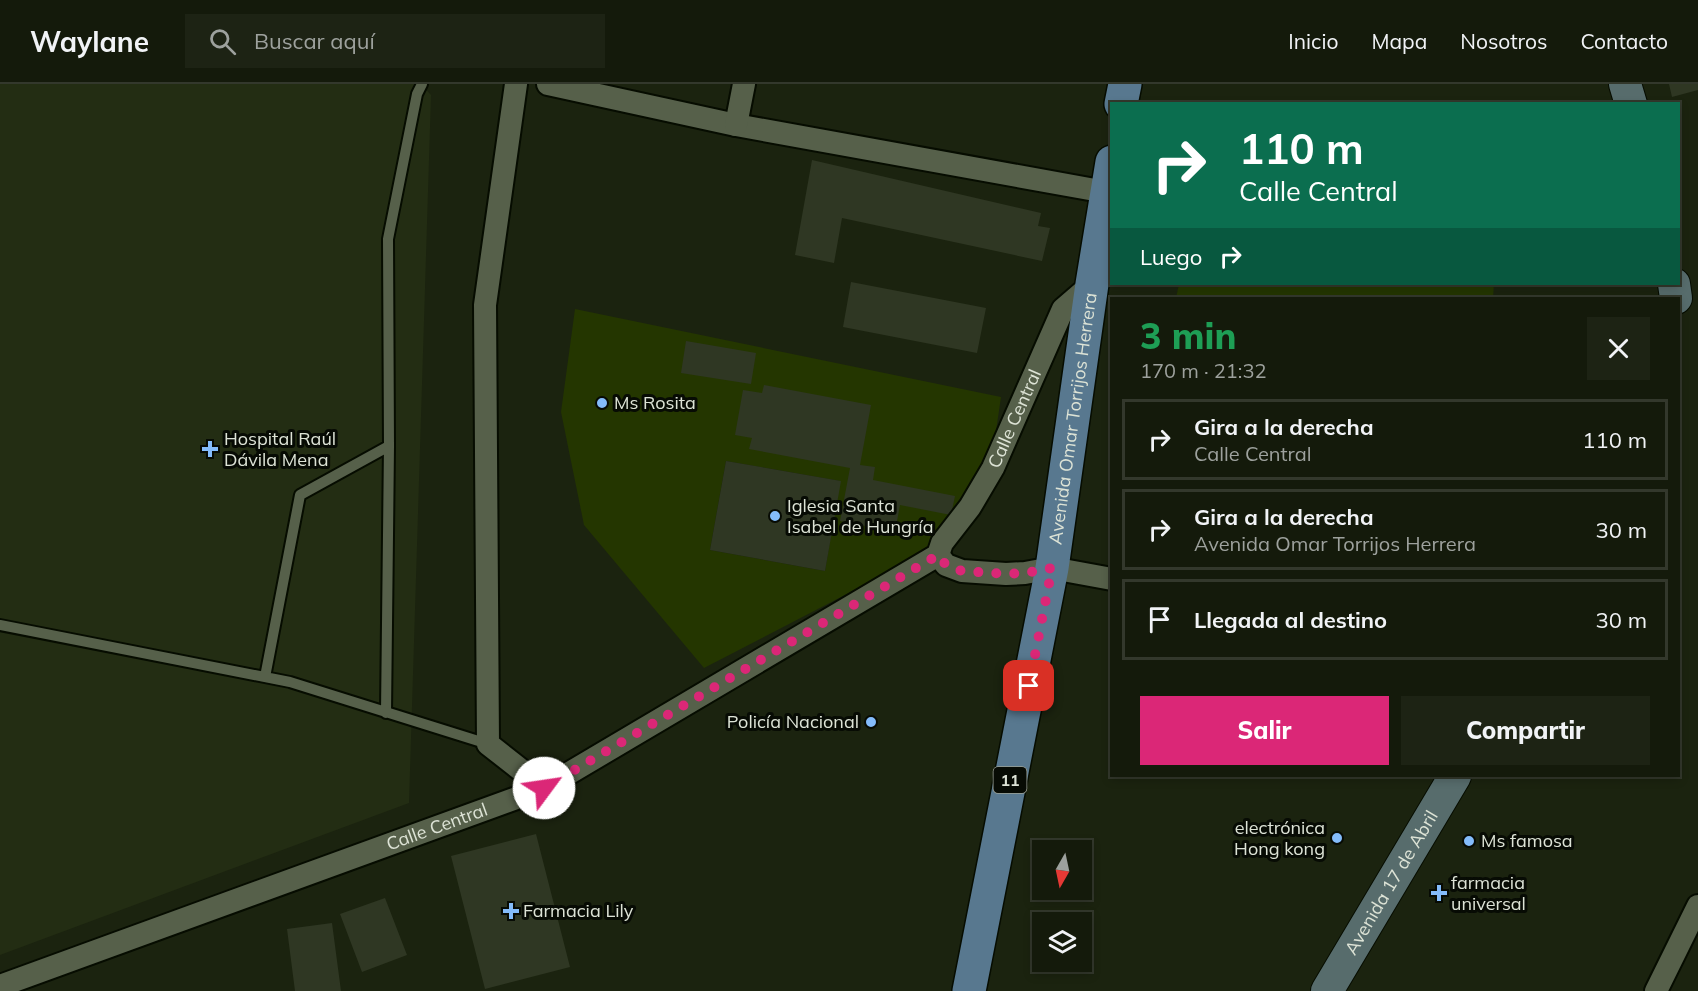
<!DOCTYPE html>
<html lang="es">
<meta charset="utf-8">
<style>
body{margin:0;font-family:Mulish,sans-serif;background:#1d2314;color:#f1f3f6;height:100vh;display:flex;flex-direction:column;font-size:22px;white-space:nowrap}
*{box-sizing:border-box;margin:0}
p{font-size:20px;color:#9da19d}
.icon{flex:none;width:33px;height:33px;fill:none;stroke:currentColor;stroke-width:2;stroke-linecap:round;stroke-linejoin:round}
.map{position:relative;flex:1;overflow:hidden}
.drawer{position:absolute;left:1110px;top:213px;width:570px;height:480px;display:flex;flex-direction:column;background:#141a0b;border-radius:0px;box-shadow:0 3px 9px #0003,0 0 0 2px #33382c}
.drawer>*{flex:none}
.hud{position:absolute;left:1110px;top:18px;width:570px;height:183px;border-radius:0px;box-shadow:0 3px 9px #0003,0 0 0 2px #33382c;background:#0b6e4f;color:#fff;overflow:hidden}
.needle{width:39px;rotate:189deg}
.buttons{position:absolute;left:1032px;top:756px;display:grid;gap:12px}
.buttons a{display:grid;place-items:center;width:60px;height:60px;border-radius:0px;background:#141a0b;box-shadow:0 3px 9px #0003,0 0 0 2px #33382c;font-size:30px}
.pin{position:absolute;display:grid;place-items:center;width:51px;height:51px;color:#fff;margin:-26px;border-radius:12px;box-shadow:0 3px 9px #0006}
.me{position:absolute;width:66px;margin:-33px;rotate:59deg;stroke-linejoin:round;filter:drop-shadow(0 0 4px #0008)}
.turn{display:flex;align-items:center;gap:21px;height:126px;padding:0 30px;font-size:27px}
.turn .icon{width:78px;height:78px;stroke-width:2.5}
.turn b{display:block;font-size:42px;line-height:51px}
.then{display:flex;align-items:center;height:57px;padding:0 30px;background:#0003;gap:12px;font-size:22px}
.round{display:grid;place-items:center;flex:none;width:63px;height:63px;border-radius:0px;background:#1d2314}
.summary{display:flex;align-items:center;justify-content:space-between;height:102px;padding:0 30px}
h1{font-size:36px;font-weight:800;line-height:45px;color:#1e9e55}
.action{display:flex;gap:12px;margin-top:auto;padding:12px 30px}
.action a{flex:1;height:69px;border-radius:0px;background:#db2777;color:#fff;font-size:24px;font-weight:800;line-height:69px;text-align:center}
.action a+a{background:#1d2314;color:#f1f3f6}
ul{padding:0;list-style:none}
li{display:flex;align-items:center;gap:18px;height:81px;margin:0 12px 9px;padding:0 18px;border:3px solid #33382c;border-radius:0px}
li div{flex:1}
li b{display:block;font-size:22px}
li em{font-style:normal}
header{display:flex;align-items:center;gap:36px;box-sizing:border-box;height:84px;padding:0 30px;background:#141a0b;border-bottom:2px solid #33382c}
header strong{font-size:28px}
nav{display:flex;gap:33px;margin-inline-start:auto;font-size:21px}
.search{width:420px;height:54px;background:#1d2314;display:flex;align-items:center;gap:15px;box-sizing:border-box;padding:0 21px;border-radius:0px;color:#9da19d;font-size:22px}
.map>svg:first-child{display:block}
.built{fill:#232d13}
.green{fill:#243600;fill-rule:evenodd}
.building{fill:#2f3723}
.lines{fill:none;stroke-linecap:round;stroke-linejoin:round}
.lane-casing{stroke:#060c00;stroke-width:14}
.street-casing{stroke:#060c00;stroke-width:26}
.secondary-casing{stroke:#060c00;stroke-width:34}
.primary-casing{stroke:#060c00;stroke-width:36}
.lane{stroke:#56604a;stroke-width:10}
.street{stroke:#56604a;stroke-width:22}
.secondary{stroke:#576c6c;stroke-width:32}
.primary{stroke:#58788f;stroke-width:33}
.route{stroke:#db2777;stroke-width:10;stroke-dasharray:0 18}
.poi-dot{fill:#84bcfb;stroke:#070b04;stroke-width:2}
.labels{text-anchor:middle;stroke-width:6;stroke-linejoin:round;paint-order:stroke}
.shield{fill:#070b04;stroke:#9da297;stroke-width:1.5}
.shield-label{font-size:16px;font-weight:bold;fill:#dde3d6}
.poi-label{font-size:18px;fill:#dde3d6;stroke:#070b04;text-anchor:start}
.street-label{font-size:18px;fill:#dde3d6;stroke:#070b04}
</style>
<header>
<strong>Waylane</strong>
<div class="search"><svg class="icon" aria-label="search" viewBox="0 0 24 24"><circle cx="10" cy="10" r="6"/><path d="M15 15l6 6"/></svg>Buscar aquí</div>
<nav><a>Inicio</a><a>Mapa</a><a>Nosotros</a><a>Contacto</a></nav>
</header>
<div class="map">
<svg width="1698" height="907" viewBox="0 0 1698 907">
<rect width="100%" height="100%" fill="#1b230f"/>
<!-- built -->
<path class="built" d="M 0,0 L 421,0 L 431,11 L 409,719 L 0,871 Z"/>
<!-- green -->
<path class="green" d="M 1179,200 L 1494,200 L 1493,214 L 1176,214 Z
M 575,225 L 1001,313 L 996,347 L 982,391 L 930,461 L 866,500 L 704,584 L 584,441 L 561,328 ZM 726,377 L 840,397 L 825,487 L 710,466 Z"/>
<!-- building -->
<path class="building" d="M 1669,0 L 1698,0 L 1698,6 L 1672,13 Z
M 812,76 L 1041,129 L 1038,142 L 1050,144 L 1042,177 L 842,134 L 834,179 L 795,171 Z
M 851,198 L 986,224 L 977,269 L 843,243 Z
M 686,257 L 756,269 L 751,300 L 681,289 Z
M 764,301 L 871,321 L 860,381 L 875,383 L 873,396 L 955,412 L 951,431 L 900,421 L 895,448 L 840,437 L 850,384 L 749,365 L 752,354 L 735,351 L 743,306 L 762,309 Z
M 726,377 L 841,397 L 825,487 L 710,466 Z
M 536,750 L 570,883 L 485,905 L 451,772 Z
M 385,814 L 407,871 L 362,888 L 340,830 Z
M 332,839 L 341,907 L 295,907 L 287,845 Z"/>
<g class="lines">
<!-- lane casing -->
<g class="lane-casing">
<path id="lane" d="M 0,541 L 290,598 L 488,660
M 265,593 L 300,411 L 389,362
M 386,629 L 389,362 L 388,155 L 417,10 L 422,0"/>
</g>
<!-- street casing -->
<g class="street-casing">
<g id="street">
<path d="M 516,0 L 485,221 L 488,660 L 544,704"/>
<path d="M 548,0 L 736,41 L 1106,108"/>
<path d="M 736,41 L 744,0"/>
<path d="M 938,471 L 946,481 L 962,487 L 1006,490 L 1025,489 L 1052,484 L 1112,495"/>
<path id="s1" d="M 0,902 L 544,704 L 938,471 L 942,459 L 970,423 L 993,384 L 1063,225 L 1092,200"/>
<path d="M 1656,907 L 1698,822"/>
</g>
</g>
<!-- secondary casing -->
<g class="secondary-casing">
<g id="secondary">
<path d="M 1625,0 L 1631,20"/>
<path d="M 1674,200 L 1676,214"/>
<path id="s2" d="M 1327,907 L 1455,692"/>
</g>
</g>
<!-- primary casing -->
<g class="primary-casing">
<g id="primary">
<path d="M 1121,20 L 1125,0"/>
<path id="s3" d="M 969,907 L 1052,484 L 1092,200 L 1112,78"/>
</g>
</g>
<!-- lane -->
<use href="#lane" class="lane"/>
<!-- street -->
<use href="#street" class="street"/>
<!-- secondary -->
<use href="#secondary" class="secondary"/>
<!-- primary -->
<use href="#primary" class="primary"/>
</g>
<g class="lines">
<!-- route -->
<path class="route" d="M 544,704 L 938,471 L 946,481 L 962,487 L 1006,490 L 1025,489 L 1052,484 L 1029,602"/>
</g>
<!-- markers -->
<g class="poi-dot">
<circle cx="602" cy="319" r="6"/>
<path d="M207 356h6v6h6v6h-6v6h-6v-6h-6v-6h6z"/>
<circle cx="775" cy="432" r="6"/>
<circle cx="871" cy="638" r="6"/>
<circle cx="1337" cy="754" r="6"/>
<circle cx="1469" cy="757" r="6"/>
<path d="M1436 800h6v6h6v6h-6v6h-6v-6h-6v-6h6z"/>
<path d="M508 818h6v6h6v6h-6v6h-6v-6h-6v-6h6z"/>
</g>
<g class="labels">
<!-- shield labels -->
<rect class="shield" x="993.5" y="683" width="33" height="26" rx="4.5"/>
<g class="shield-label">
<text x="1010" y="702">11</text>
</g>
<!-- poi labels -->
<g class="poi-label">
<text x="614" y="325">Ms Rosita</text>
<text x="224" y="361">Hospital Raúl<tspan x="224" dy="21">Dávila Mena</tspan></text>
<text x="787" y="428">Iglesia Santa<tspan x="787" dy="21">Isabel de Hungría</tspan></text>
<text x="859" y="644" text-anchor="end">Policía Nacional</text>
<text x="1325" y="750" text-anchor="end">electrónica<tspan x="1325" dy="21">Hong kong</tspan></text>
<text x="1481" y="763">Ms famosa</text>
<text x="1451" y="805">farmacia<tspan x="1451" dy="21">universal</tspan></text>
<text x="523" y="833">Farmacia Lily</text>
</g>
<!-- street labels -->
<g class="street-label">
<text dy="6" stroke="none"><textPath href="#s1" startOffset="1194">Calle Central</textPath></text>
<text dy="6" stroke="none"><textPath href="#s3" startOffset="582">Avenida Omar Torrijos Herrera</textPath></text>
<text dy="6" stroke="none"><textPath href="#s1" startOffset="465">Calle Central</textPath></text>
<text dy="6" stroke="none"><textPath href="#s2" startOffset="126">Avenida 17 de Abril</textPath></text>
</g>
</g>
</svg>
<div class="buttons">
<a><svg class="needle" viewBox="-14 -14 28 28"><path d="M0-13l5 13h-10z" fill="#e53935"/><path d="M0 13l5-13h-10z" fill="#9da19d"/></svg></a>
<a><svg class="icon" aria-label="layers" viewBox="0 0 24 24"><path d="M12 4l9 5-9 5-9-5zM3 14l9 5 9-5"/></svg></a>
</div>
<div class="pin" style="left:1029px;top:602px;background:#d93025"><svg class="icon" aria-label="arrive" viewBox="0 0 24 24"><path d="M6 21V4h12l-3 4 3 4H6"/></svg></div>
<svg class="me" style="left:544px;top:704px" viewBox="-20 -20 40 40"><circle r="19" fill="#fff"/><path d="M0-13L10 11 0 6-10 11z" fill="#db2777"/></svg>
<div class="hud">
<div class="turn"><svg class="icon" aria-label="right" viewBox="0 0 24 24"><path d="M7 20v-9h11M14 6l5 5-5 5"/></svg><div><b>110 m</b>Calle Central</div></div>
<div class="then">Luego<svg class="icon" aria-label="right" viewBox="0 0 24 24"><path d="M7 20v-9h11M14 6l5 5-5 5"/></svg></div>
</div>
<section class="drawer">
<div class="summary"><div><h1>3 min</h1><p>170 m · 21:32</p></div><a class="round"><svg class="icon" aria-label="close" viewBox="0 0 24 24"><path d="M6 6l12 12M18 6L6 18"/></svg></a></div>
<ul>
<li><svg class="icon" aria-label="right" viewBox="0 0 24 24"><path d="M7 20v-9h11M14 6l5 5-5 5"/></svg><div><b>Gira a la derecha</b><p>Calle Central</p></div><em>110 m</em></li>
<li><svg class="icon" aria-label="right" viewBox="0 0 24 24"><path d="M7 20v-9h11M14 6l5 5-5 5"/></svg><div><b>Gira a la derecha</b><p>Avenida Omar Torrijos Herrera</p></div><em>30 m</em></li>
<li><svg class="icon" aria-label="arrive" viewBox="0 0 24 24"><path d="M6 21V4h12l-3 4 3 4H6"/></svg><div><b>Llegada al destino</b></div><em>30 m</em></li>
</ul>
<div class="action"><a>Salir</a><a>Compartir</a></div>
</section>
</div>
